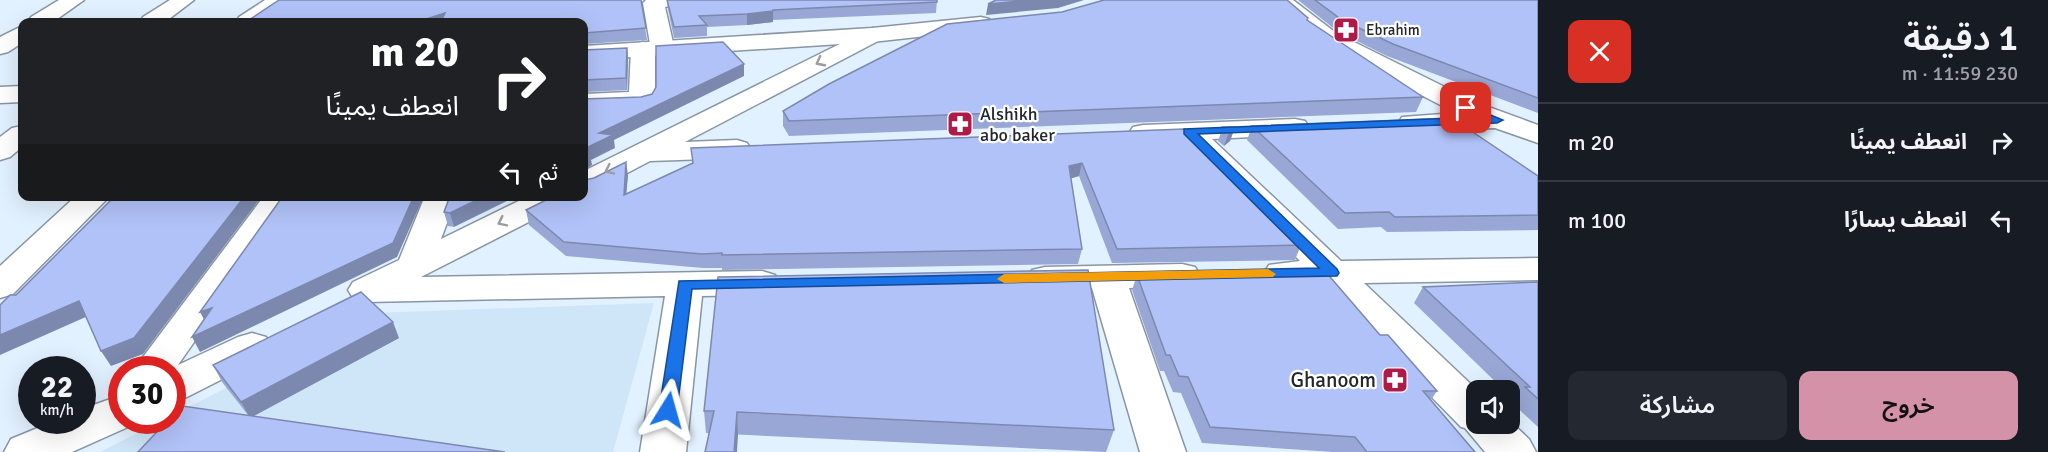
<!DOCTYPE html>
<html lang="ar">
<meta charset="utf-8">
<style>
body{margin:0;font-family:Signika,"Noto Sans Arabic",sans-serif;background:#242831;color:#f1f3f6;direction:rtl;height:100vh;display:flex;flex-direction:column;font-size:22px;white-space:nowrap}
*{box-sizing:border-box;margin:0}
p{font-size:20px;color:#9ea1a6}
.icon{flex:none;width:33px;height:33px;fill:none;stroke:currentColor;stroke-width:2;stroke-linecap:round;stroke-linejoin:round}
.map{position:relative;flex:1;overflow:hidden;direction:ltr}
.details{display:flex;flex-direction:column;background:#171b24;width:510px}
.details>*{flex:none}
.banner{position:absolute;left:18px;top:18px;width:570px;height:183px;border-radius:12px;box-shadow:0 6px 24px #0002;direction:rtl;background:#202124;color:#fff;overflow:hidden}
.buttons{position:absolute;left:1466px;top:380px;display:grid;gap:12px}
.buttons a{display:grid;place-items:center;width:54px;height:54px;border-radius:12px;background:#171b24;box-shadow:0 6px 24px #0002;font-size:30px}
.speed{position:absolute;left:18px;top:356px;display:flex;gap:12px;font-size:30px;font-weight:700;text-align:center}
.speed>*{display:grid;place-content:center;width:78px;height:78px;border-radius:50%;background:#171b24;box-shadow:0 6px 24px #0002;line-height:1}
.speed small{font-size:15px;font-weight:400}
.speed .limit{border:9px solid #d22;background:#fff;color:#111}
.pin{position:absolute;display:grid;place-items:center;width:51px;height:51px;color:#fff;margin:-26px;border-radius:12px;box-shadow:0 3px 9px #0006}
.me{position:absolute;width:66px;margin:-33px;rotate:8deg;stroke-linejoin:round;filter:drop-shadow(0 0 4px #0008)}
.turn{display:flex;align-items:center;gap:21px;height:126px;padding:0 30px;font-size:27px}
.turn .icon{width:78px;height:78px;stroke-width:2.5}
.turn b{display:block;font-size:42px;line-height:51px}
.then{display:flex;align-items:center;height:57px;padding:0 30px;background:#0003;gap:12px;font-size:22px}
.round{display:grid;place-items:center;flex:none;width:63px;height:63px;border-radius:12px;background:#242831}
.headline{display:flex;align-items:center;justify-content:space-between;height:102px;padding:0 30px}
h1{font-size:36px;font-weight:600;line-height:45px}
.cta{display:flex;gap:12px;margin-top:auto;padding:12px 30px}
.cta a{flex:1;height:69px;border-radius:12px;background:#d392a8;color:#111;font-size:24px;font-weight:600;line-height:69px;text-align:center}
.cta a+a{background:#242831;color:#f1f3f6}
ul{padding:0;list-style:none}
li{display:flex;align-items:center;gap:18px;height:78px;padding:0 30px;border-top:2px solid #363941}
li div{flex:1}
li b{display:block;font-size:22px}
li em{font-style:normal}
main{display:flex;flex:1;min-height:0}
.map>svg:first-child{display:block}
.built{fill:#cfe5f8}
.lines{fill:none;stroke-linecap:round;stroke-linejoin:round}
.street-casing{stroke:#8896a3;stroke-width:3}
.secondary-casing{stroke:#8896a3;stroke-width:3}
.street{fill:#fff;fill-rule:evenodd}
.secondary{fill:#fff;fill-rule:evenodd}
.wall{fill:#98a7d5}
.shaded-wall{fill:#7c88ae}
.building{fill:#b1c2f8;stroke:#7c88ae;stroke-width:1.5}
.oneway{stroke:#9b9da0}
.route{fill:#1a73e8;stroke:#114b97;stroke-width:1.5}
.slow{fill:#f59e0b}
.labels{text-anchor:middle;stroke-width:4.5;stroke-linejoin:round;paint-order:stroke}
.far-poi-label{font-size:15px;fill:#20262b;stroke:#fff;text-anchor:start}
.poi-label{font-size:18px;fill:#20262b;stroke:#fff;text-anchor:start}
.near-poi-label{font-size:21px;fill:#20262b;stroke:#fff;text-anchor:end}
</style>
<main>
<section class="details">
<div class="headline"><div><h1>1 دقيقة</h1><p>230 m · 11:59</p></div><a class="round" style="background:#d93025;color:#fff"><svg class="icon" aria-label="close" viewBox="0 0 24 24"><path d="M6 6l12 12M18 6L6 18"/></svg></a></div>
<ul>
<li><svg class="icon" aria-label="right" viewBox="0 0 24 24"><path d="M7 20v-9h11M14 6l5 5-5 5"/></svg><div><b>انعطف يمينًا</b></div><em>20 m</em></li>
<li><svg class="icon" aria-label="left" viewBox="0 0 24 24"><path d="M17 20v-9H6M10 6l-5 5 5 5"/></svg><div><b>انعطف يسارًا</b></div><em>100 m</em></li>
</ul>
<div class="cta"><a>خروج</a><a>مشاركة</a></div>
</section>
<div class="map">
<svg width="1538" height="452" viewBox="0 0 1538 452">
<rect width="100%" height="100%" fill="#e2f1ff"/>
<!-- built -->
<path class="built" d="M 654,303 L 613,452 L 100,452 L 163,420 L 172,420 L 173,415 L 373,313 Z"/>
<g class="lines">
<!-- street casing -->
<g class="street-casing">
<path id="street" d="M 59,0 L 84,0 L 53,22 L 28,22 L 31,17 Z
M 170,0 L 194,0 L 165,22 L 140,22 L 143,17 Z
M 265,0 L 289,0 L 261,22 L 236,22 L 239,17 Z
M 646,0 L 682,0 L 679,4 L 665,7 L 674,47 L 670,52 L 662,54 L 655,52 L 655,99 L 651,105 L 642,107 L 584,110 L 584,94 L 629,92 L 631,49 L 635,44 L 643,42 L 650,44 L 643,3 Z
M 1270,0 L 1293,0 L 1336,33 L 1475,102 L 1538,125 L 1538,143 L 1495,128 L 1412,131 L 1402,129 L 1398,123 L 1402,117 L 1456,113 L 1320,43 Z
M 22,26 L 22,43 L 8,52 L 0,54 L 0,37 Z
M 872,28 L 880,30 L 883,35 L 880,40 L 685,142 L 737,140 L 747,143 L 751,149 L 747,155 L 737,158 L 650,161 L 595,190 L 584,192 L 584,171 Z
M 1295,119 L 1305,121 L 1309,127 L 1305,133 L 1295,135 L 1212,139 L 1341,261 L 1538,258 L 1538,280 L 1364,283 L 1477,390 L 1476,423 L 1509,423 L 1509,420 L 1529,439 L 1536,452 L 1485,452 L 1465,428 L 1461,427 L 1321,284 L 1282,284 L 1269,281 L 1264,273 L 1269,265 L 1300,261 L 1181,140 L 1143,141 L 1133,139 L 1129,133 L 1133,127 L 1143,125 Z
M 22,126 L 22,147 L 10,157 L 0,160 L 0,137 L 12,128 Z
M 76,196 L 110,196 L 13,294 L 0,298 L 0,266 Z
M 264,196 L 296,196 L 178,365 L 238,337 L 252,333 L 266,337 L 272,347 L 266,357 L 187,397 L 172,401 L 172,369 L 134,369 Z
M 425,196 L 457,196 L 441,239 L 529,196 L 570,196 L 566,203 L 421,277 L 762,271 L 775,275 L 780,283 L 775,291 L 762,295 L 702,296 L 686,452 L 640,452 L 665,296 L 366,302 L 353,298 L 348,290 L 353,282 L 399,260 Z
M 1182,264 L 1195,267 L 1200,275 L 1195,283 L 1182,286 L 1129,288 L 1186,452 L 1140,452 L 1092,288 L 1045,289 L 1032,286 L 1027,278 L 1032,270 L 1045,267 Z
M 122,395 L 122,420 L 139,420 L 137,423 L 72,452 L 4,452 L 11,439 L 57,420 L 82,420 L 82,409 Z"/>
</g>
<!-- secondary casing -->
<g class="secondary-casing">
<path id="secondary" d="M 981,17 L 989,19 L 992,24 L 989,29 L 872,42 L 584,60 L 584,46 L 872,28 Z
M 22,86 L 22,102 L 0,103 L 0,87 Z"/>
</g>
<!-- street -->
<use href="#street" class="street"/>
<!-- secondary -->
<use href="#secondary" class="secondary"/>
</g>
<!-- wall -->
<path class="wall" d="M 667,0 L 937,0 L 936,13 L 773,20 L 773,22 L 747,25 L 707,27 L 707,36 L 674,38 L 668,9 Z
M 1298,0 L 1538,0 L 1538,113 L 1387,56 L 1337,31 Z
M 641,2 L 647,40 L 584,44 L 584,22 Z
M 1307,20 L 1423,97 L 1416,112 L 789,136 L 783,126 L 783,111 Z
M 627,48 L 628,59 L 627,90 L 584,92 L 584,50 Z
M 1252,126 L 1538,176 L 1538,230 L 1387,232 L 1381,227 L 1338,229 L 1247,140 Z
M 1223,127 L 1235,127 L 1230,141 L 1224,146 L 1218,141 Z
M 1184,129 L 1301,245 L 1295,260 L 1112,263 L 1079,176 L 1071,178 L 1082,249 L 1078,264 L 722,270 L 722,268 L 703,268 L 566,256 L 529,225 L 526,210 L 628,175 L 626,193 Z
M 450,196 L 454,227 L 448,226 L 444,212 Z
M 1137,275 L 1380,335 L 1437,391 L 1431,400 L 1475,452 L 1333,452 L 1202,443 L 1181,393 L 1173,392 L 1164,371 L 1160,371 L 1132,290 Z
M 1538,282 L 1538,427 L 1512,403 L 1514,400 L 1509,395 L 1509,390 L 1504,390 L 1414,303 L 1423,287 Z
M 399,338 L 254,416 L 248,415 L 222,382 L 213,365 Z
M 704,411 L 1114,430 L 1106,452 L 706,433 Z"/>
<!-- shaded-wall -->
<path class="shaded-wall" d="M 1033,0 L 1084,0 L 1058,8 L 986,15 L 988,4 Z
M 773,11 L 773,22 L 747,25 L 747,14 Z
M 445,13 L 447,22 L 417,22 Z
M 627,48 L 628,59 L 627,90 L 626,78 Z
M 744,64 L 744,76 L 614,140 L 615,148 L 591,160 L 592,165 L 584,170 L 584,149 L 599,133 Z
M 1235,127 L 1230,141 L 1224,146 L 1229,132 Z
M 626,162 L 628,175 L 625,209 L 624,195 Z
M 1082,163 L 1079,176 L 1066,180 L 1069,166 Z
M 245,196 L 262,196 L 143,354 L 111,366 L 101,351 Z
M 414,196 L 424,196 L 397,257 L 200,352 L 192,337 Z
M 485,196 L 517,196 L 454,227 L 450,213 Z
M 79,301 L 88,316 L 0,355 L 0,335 Z
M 212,308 L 208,327 L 200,312 Z
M 393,322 L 399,338 L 250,418 L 241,402 Z
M 737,412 L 738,435 L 737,452 L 734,452 Z"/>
<!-- building -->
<path class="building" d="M 279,0 L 641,0 L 646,28 L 584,33 L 584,22 L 441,22 L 445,13 L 417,22 L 246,22 Z
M 667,0 L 937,0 L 937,2 L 773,10 L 773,11 L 747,14 L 699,16 L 707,25 L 674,27 Z
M 996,0 L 1033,0 L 988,4 Z
M 1104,0 L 1287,0 L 1308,18 L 1307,20 L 1423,97 L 789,121 L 783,111 L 829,84 L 947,24 L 1062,12 Z
M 1315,0 L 1538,0 L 1538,98 L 1393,44 L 1342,20 Z
M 723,42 L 744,64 L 599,133 L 613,135 L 584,149 L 584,99 L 641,97 L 652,94 L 656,87 L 656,46 Z
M 627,48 L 626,78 L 584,80 L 584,50 Z
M 1452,118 L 1538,176 L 1538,215 L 1395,217 L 1389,212 L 1345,213 L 1252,126 Z
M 1223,127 L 1235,127 L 1229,132 Z
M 1184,129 L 1301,245 L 1117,249 L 1082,163 L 1069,166 L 1082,249 L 722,255 L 722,253 L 702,254 L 564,242 L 526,210 L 554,196 L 584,196 L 584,180 L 594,178 L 626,162 L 624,195 L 693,163 L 691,148 Z
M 590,151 L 584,155 L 584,152 Z
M 115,196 L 245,196 L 134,338 L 101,351 L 79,301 L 0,335 L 0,305 L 10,295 L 16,295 Z
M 283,196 L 414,196 L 393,243 L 192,337 L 212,308 L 200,312 Z
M 450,196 L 485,196 L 450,213 L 444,212 Z
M 1088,270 L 1114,430 L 737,412 L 734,452 L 705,452 L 714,411 L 704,411 L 718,277 Z
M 1325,271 L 1380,335 L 1388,335 L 1437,391 L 1423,391 L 1475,452 L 1367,452 L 1355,437 L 1210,427 L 1188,377 L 1179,376 L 1170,355 L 1166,355 L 1137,275 Z
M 1538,282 L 1538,399 L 1525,387 L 1530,387 L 1423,287 Z
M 361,292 L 393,322 L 241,402 L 213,365 Z
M 182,406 L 505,452 L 138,452 L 168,420 L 172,420 L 172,416 Z"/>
<!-- one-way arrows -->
<defs><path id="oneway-chevron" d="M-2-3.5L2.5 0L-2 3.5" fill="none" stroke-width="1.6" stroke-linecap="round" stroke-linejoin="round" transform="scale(1.5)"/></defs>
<g class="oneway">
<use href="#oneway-chevron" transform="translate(820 62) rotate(152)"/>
<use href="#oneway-chevron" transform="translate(609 170) rotate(154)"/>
<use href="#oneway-chevron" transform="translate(502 222) rotate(154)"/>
</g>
<!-- route -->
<path class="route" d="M 1466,105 L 1503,120 L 1497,123 L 1198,134 L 1337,269 L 1339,273 L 1337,276 L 692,289 L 677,410 L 675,415 L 668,417 L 662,415 L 659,410 L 679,281 L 1319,268 L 1184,134 L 1184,129 L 1480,117 L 1463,110 L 1463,106 Z"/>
<!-- slow -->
<path class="slow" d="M 1268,269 L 1276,274 L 1273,277 L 1004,283 L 997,279 L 1004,274 Z"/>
<!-- icons -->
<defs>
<g id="pharmacy-square" transform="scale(1.35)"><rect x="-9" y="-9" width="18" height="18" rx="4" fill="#ae1b49" stroke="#fff"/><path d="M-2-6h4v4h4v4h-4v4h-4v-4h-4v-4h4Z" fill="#fff"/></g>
</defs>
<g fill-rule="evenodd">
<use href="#pharmacy-square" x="1346" y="30"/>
<use href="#pharmacy-square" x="960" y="124"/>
<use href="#pharmacy-square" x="1395" y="380"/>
</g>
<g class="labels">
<!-- far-poi labels -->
<g class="far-poi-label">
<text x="1366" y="35">Ebrahim</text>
</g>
<!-- poi labels -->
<g class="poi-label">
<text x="980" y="120">Alshikh<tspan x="980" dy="21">abo baker</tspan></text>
</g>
<!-- near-poi labels -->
<g class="near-poi-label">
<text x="1376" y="387">Ghanoom</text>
</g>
</g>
</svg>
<div class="buttons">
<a><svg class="icon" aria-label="sound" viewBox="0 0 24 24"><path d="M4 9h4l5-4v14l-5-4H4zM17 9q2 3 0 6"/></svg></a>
</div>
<div class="speed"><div>22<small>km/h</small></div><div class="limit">30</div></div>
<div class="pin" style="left:1466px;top:108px;background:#d93025"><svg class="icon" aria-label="arrive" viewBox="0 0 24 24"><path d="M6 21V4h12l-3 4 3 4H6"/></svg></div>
<svg class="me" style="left:668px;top:410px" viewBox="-20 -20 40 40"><path d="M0-17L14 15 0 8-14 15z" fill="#1a73e8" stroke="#fff" stroke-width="4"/></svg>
<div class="banner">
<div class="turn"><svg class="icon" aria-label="right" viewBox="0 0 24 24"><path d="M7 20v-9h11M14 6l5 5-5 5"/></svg><div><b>20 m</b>انعطف يمينًا</div></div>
<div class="then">ثم<svg class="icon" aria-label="left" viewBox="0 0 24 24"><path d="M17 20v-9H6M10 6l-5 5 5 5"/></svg></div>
</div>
</div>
</main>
